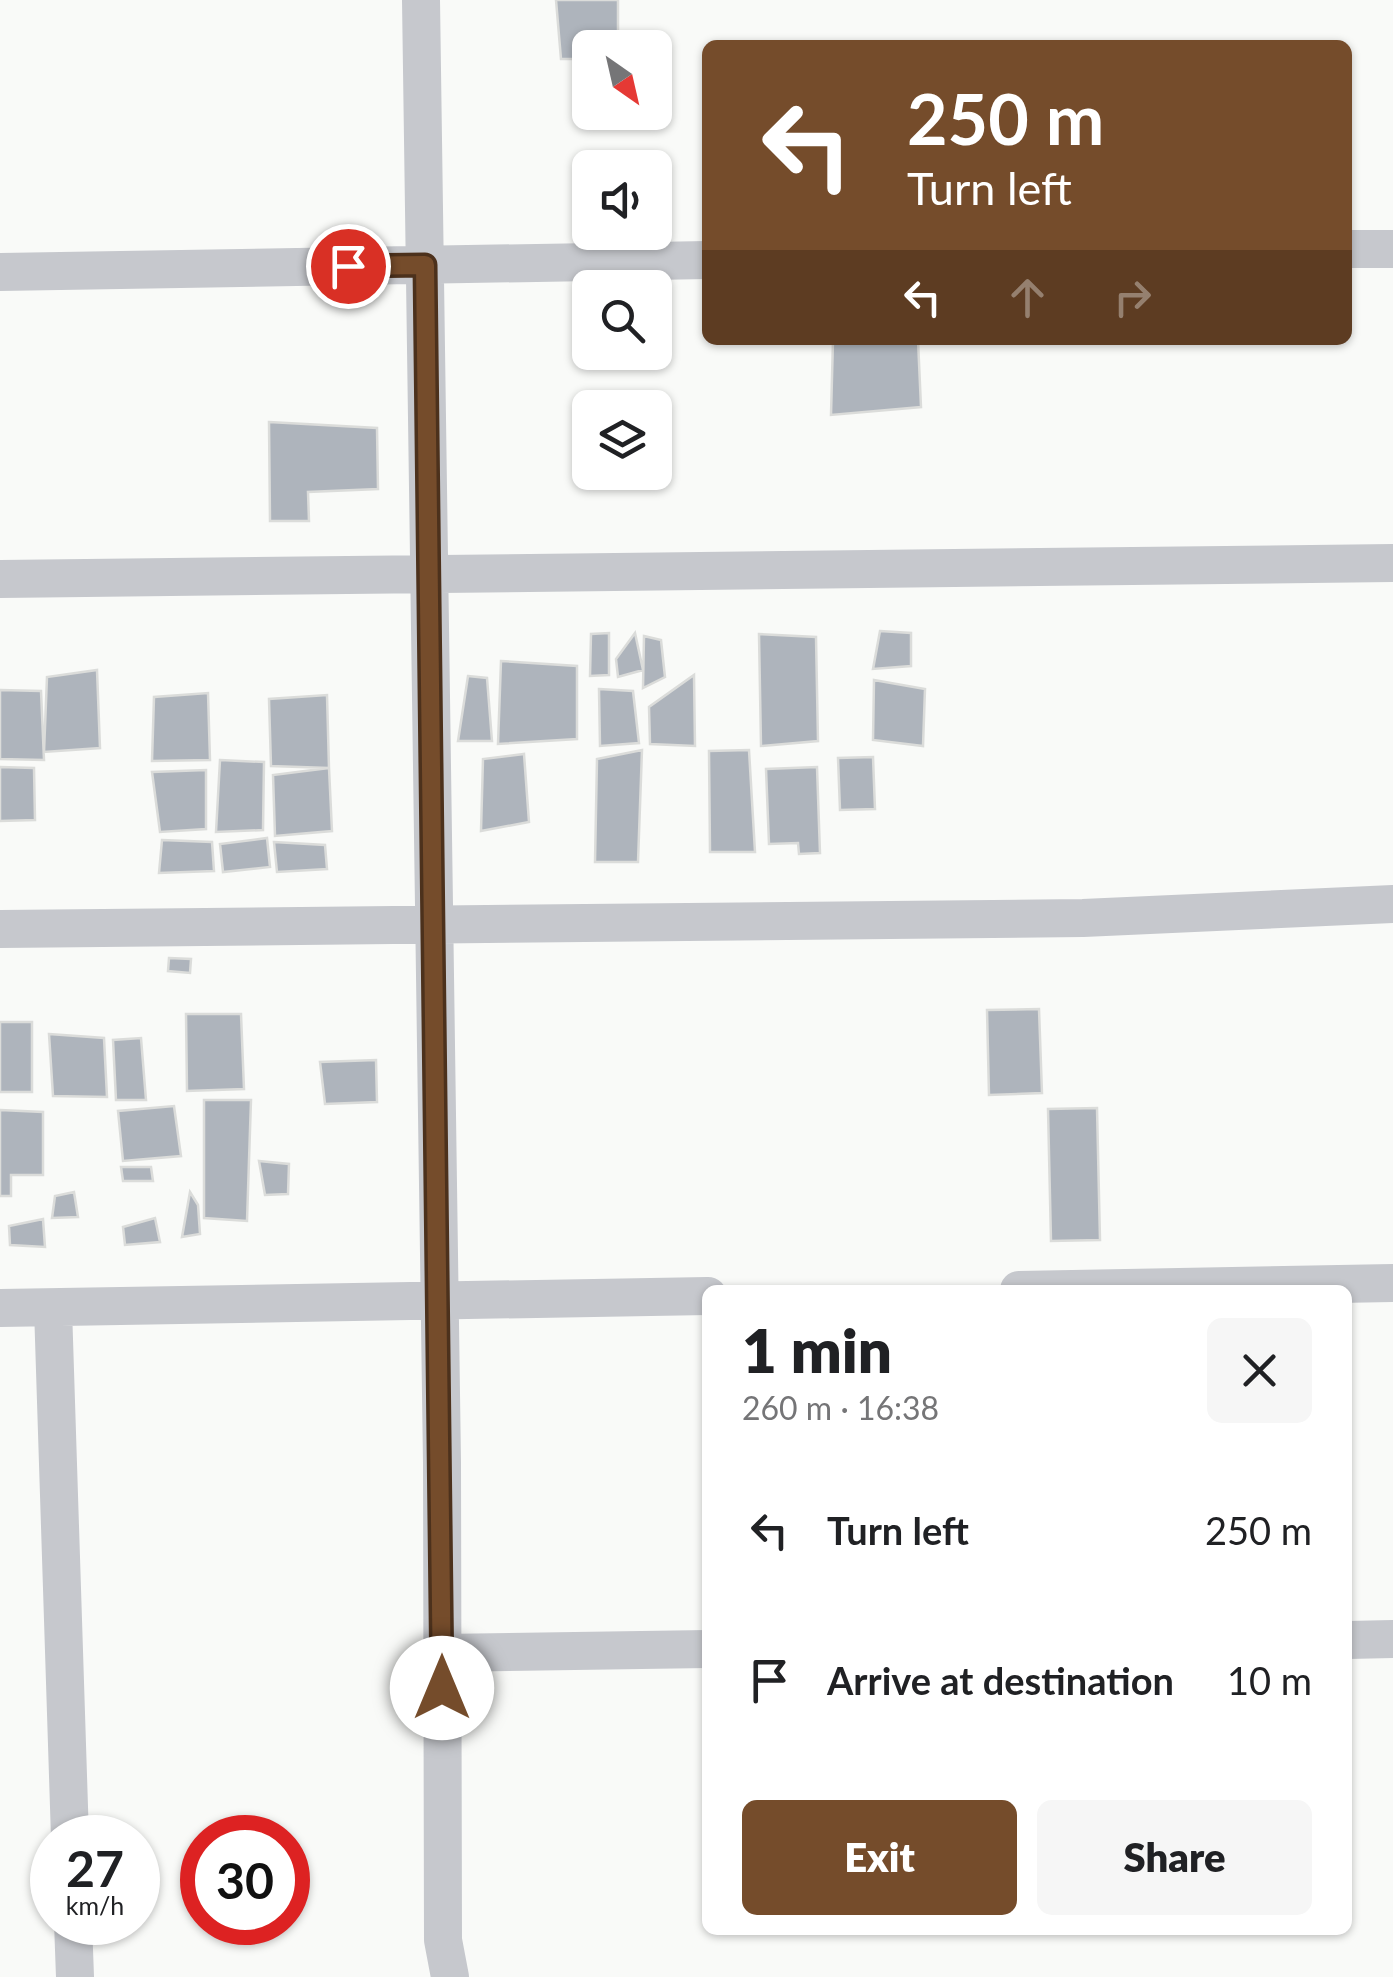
<!DOCTYPE html>
<meta charset="utf-8">
<style>
body{margin:0;font-family:Lato,sans-serif;background:#f6f6f6;color:#202124;height:100vh;display:flex;flex-direction:column;font-size:38px;white-space:nowrap}
*{box-sizing:border-box;margin:0}
p{font-size:32px;color:#757577}
.icon{flex:none;width:55px;height:55px;fill:none;stroke:currentColor;stroke-width:2;stroke-linecap:round;stroke-linejoin:round}
.map{position:relative;flex:1;overflow:hidden}
.details{position:absolute;left:702px;top:1285px;width:650px;height:650px;display:flex;flex-direction:column;background:#fff;border-radius:15px;box-shadow:0 2px 8px #0004}
.details>*{flex:none}
.top-card{position:absolute;left:702px;top:40px;width:650px;height:305px;border-radius:15px;box-shadow:0 2px 8px #0004;background:#754c2b;color:#fff;overflow:hidden}
.needle{width:65px;rotate:146deg}
.buttons{position:absolute;left:572px;top:30px;display:grid;gap:20px}
.buttons a{display:grid;place-items:center;width:100px;height:100px;border-radius:15px;background:#fff;box-shadow:0 2px 8px #0004;font-size:50px}
.speed{position:absolute;left:30px;top:1815px;display:flex;gap:20px;font-size:50px;font-weight:700;text-align:center}
.speed>*{display:grid;place-content:center;width:130px;height:130px;border-radius:50%;background:#fff;box-shadow:0 2px 8px #0004;line-height:1}
.speed small{font-size:25px;font-weight:400}
.speed .limit{border:15px solid #d22;background:#fff;color:#111}
.pin{position:absolute;display:grid;place-items:center;width:85px;height:85px;color:#fff;margin:-42px;border:5px solid #fff;border-radius:50%;box-shadow:0 2px 10px #0007}
.me{position:absolute;width:110px;margin:-55px;rotate:0deg;stroke-linejoin:round;filter:drop-shadow(0 0 8px #0008)}
.turn{display:flex;align-items:center;gap:35px;height:210px;padding:0 40px;font-size:45px}
.turn .icon{width:130px;height:130px;stroke-width:2.5}
.turn b{display:block;font-size:70px;line-height:85px}
.lanes{display:flex;align-items:center;height:95px;padding:0 40px;background:#0003;justify-content:center;gap:50px;direction:ltr}
.lanes .off{opacity:.35}
.round{display:grid;place-items:center;flex:none;width:105px;height:105px;border-radius:15px;background:#f6f6f6}
.overview{display:flex;align-items:center;justify-content:space-between;height:170px;padding:0 40px}
h1{font-size:60px;font-weight:800;line-height:75px}
.action{display:flex;gap:20px;margin-top:auto;padding:20px 40px}
.action a{flex:1;height:115px;border-radius:15px;background:#754c2b;color:#fff;font-size:40px;font-weight:800;line-height:115px;text-align:center}
.action a+a{background:#f6f6f6;color:#202124}
ul{padding:0;list-style:none}
li{display:flex;align-items:center;gap:30px;height:150px;padding:0 40px}
li div{flex:1}
li b{display:block;font-size:38px}
li em{font-style:normal}
.map>svg:first-child{display:block}
.building{fill:#aeb4bc;stroke:#dbdcda;stroke-width:2.5}
.lines{fill:none;stroke-linecap:round;stroke-linejoin:round}
.minor{stroke:#c6c8cd;stroke-width:38}
.route-casing{stroke:#4c311c;stroke-width:25}
.route{stroke:#754c2b;stroke-width:18}
</style>
<div class="map">
<svg width="1393" height="1977" viewBox="0 0 1393 1977">
<rect width="100%" height="100%" fill="#f9faf8"/>
<!-- building -->
<path class="building" d="M 556,0 L 618,0 L 618,48 L 590,48 L 590,59 L 561,59 Z
M 833,340 L 918,340 L 921,407 L 831,415 Z
M 269,422 L 377,428 L 378,489 L 308,492 L 309,521 L 270,521 Z
M 880,631 L 911,633 L 911,666 L 873,669 Z
M 609,633 L 609,675 L 590,676 L 591,634 Z
M 635,633 L 643,670 L 618,677 L 616,659 Z
M 759,634 L 816,637 L 818,741 L 761,746 Z
M 644,636 L 661,640 L 665,677 L 643,688 Z
M 501,661 L 577,666 L 577,739 L 498,744 Z
M 97,670 L 100,748 L 44,752 L 47,677 Z
M 694,675 L 695,746 L 650,744 L 649,707 Z
M 468,676 L 487,678 L 492,741 L 458,741 Z
M 874,680 L 925,689 L 923,746 L 873,740 Z
M 599,689 L 633,691 L 639,743 L 600,746 Z
M 0,690 L 41,691 L 44,760 L 0,759 Z
M 208,693 L 210,760 L 152,761 L 154,697 Z
M 327,695 L 329,768 L 271,766 L 269,699 Z
M 642,750 L 638,862 L 595,862 L 597,759 Z
M 749,750 L 755,852 L 710,852 L 709,751 Z
M 524,754 L 529,822 L 481,831 L 483,759 Z
M 873,757 L 875,809 L 840,810 L 838,758 Z
M 220,760 L 264,762 L 263,830 L 216,832 Z
M 0,767 L 34,768 L 35,820 L 0,821 Z
M 817,767 L 820,853 L 799,854 L 798,843 L 769,844 L 766,769 Z
M 329,768 L 332,831 L 275,836 L 273,775 Z
M 206,770 L 206,829 L 160,832 L 152,772 Z
M 267,838 L 270,867 L 223,872 L 220,844 Z
M 162,840 L 212,842 L 214,871 L 159,873 Z
M 274,842 L 325,845 L 327,869 L 277,872 Z
M 169,958 L 191,959 L 190,973 L 168,971 Z
M 1039,1009 L 1042,1093 L 989,1095 L 987,1010 Z
M 186,1014 L 241,1014 L 244,1089 L 187,1091 Z
M 0,1022 L 32,1022 L 32,1092 L 0,1092 Z
M 49,1034 L 104,1038 L 107,1097 L 53,1096 Z
M 141,1038 L 146,1100 L 116,1100 L 113,1040 Z
M 376,1060 L 377,1102 L 325,1104 L 320,1062 Z
M 204,1100 L 251,1100 L 247,1221 L 204,1218 Z
M 174,1106 L 181,1156 L 123,1161 L 118,1111 Z
M 1097,1108 L 1100,1240 L 1051,1241 L 1048,1109 Z
M 0,1110 L 43,1112 L 43,1175 L 11,1175 L 11,1196 L 0,1196 Z
M 259,1161 L 289,1164 L 288,1194 L 265,1195 Z
M 121,1167 L 151,1167 L 153,1181 L 123,1181 Z
M 74,1192 L 78,1217 L 52,1218 L 55,1196 Z
M 190,1192 L 198,1205 L 200,1234 L 182,1237 Z
M 155,1218 L 160,1242 L 125,1245 L 123,1227 Z
M 43,1219 L 45,1247 L 10,1245 L 9,1226 Z"/>
<g class="lines">
<!-- minor -->
<path class="minor" d="M 421,0 L 442,1463 L 443,1940 L 450,1977
M 1348,249 L 1393,249
M 0,272 L 708,260
M 0,579 L 1393,563
M 0,929 L 1083,918 L 1393,904
M 1019,1290 L 1393,1283
M 0,1308 L 708,1296
M 53,1308 L 70,1838
M 1348,1640 L 1393,1639
M 442,1653 L 708,1649
M 73,1922 L 75,1977"/>
</g>
<g class="lines">
<!-- route casing -->
<g class="route-casing">
<path id="route" d="M 348,266 L 425,265 L 442,1688"/>
</g>
<!-- route -->
<use href="#route" class="route"/>
</g>
</svg>
<div class="buttons">
<a><svg class="needle" viewBox="-14 -14 28 28"><path d="M0-13l5 13h-10z" fill="#e53935"/><path d="M0 13l5-13h-10z" fill="#757577"/></svg></a>
<a><svg class="icon" aria-label="sound" viewBox="0 0 24 24"><path d="M4 9h4l5-4v14l-5-4H4zM17 9q2 3 0 6"/></svg></a>
<a><svg class="icon" aria-label="search" viewBox="0 0 24 24"><circle cx="10" cy="10" r="6"/><path d="M15 15l6 6"/></svg></a>
<a><svg class="icon" aria-label="layers" viewBox="0 0 24 24"><path d="M12 4l9 5-9 5-9-5zM3 14l9 5 9-5"/></svg></a>
</div>
<div class="speed"><div>27<small>km/h</small></div><div class="limit">30</div></div>
<div class="pin" style="left:348px;top:266px;background:#d93025"><svg class="icon" aria-label="arrive" viewBox="0 0 24 24"><path d="M6 21V4h12l-3 4 3 4H6"/></svg></div>
<svg class="me" style="left:442px;top:1688px" viewBox="-20 -20 40 40"><circle r="19" fill="#fff"/><path d="M0-13L10 11 0 6-10 11z" fill="#754c2b"/></svg>
<div class="top-card">
<div class="turn"><svg class="icon" aria-label="left" viewBox="0 0 24 24"><path d="M17 20v-9H6M10 6l-5 5 5 5"/></svg><div><b>250 m</b>Turn left</div></div>
<div class="lanes"><svg class="icon" aria-label="left" viewBox="0 0 24 24"><path d="M17 20v-9H6M10 6l-5 5 5 5"/></svg><svg class="icon off" aria-label="ahead" viewBox="0 0 24 24"><path d="M12 20V5M6 11l6-6 6 6"/></svg><svg class="icon off" aria-label="right" viewBox="0 0 24 24"><path d="M7 20v-9h11M14 6l5 5-5 5"/></svg></div>
</div>
<section class="details">
<div class="overview"><div><h1>1 min</h1><p>260 m · 16:38</p></div><a class="round"><svg class="icon" aria-label="close" viewBox="0 0 24 24"><path d="M6 6l12 12M18 6L6 18"/></svg></a></div>
<ul>
<li><svg class="icon" aria-label="left" viewBox="0 0 24 24"><path d="M17 20v-9H6M10 6l-5 5 5 5"/></svg><div><b>Turn left</b></div><em>250 m</em></li>
<li><svg class="icon" aria-label="arrive" viewBox="0 0 24 24"><path d="M6 21V4h12l-3 4 3 4H6"/></svg><div><b>Arrive at destination</b></div><em>10 m</em></li>
</ul>
<div class="action"><a>Exit</a><a>Share</a></div>
</section>
</div>
